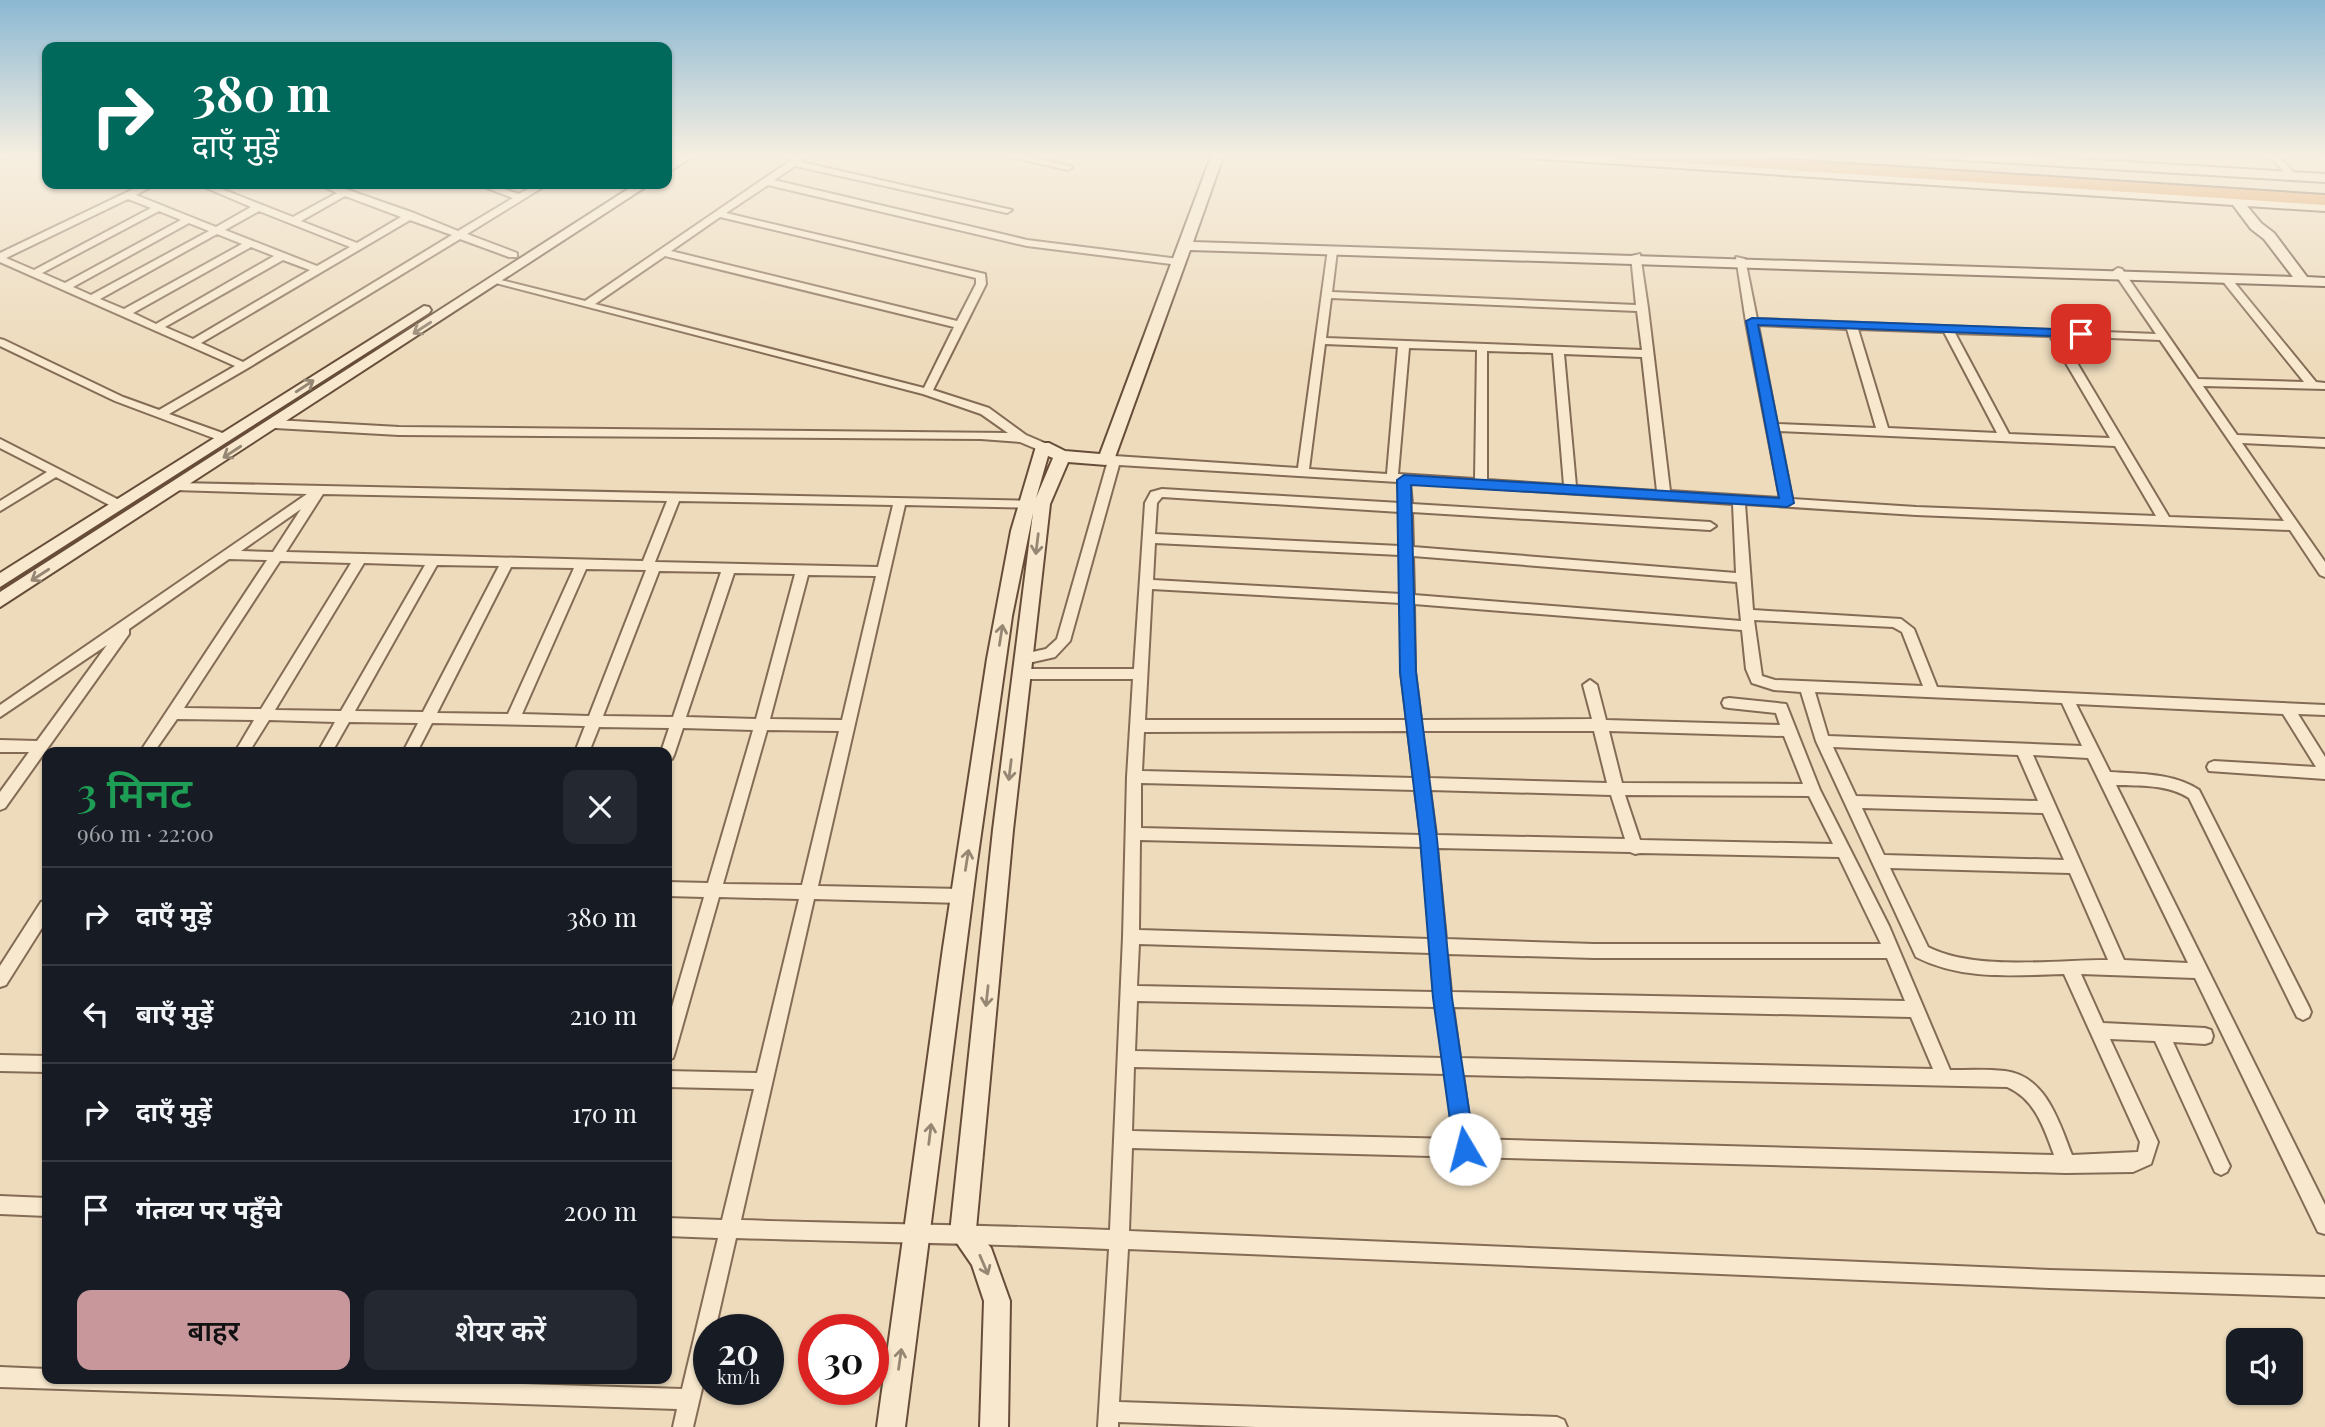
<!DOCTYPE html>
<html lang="hi">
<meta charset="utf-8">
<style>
body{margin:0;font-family:"Playfair Display","Noto Sans Devanagari",serif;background:#242831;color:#f1f3f6;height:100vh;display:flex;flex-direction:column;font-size:26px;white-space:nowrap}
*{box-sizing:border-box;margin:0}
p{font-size:23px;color:#9ea1a6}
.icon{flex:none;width:38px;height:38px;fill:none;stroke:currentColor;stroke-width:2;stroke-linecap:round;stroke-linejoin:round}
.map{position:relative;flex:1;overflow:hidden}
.details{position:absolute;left:42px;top:747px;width:630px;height:637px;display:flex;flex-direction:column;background:#171b24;border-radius:14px;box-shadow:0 2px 5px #0004}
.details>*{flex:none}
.top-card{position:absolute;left:42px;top:42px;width:630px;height:147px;border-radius:14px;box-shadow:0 2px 5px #0004;background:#00695c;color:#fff;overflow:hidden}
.buttons{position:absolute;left:2226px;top:1328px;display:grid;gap:14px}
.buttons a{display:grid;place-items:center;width:77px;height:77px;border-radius:14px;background:#171b24;box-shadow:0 2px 5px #0004;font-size:35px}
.speed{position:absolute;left:693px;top:1314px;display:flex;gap:14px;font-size:35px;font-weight:700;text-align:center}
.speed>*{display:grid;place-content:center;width:91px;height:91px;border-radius:50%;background:#171b24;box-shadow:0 2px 5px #0004;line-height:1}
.speed small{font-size:18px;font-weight:400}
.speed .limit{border:10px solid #d22;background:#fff;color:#111}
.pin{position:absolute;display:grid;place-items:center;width:60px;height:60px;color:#fff;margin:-30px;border-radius:14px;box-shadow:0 4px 10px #0006}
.me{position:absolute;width:77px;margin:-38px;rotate:352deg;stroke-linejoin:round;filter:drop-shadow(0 0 5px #0008)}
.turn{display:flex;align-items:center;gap:24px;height:147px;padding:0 35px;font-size:32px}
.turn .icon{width:91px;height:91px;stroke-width:2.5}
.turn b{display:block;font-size:49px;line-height:60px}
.round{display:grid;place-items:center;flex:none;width:74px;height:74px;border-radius:14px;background:#242831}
.headline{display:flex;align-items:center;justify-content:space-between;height:119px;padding:0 35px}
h1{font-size:42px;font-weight:600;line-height:52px;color:#1e9e55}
.primary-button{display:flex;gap:14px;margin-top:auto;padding:14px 35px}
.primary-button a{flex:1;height:80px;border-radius:14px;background:#c7979c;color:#111;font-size:28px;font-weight:600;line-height:80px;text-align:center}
.primary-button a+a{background:#242831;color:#f1f3f6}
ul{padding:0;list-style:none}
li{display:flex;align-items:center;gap:21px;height:98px;padding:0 35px;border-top:2px solid #363941}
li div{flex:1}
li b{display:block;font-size:26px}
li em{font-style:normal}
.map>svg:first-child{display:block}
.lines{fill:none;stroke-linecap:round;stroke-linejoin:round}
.street-casing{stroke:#846b56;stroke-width:4}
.secondary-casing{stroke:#664c39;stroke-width:4}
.highway-casing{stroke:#513a2a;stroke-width:4}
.street{fill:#f8e9ce;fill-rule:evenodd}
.secondary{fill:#f8e9ce;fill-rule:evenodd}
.highway{fill:#df934a;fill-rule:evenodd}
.oneway{stroke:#968774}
.route{fill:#1a73e8;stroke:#114b97;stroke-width:2}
</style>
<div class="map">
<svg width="2325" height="1427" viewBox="0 0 2325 1427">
<rect width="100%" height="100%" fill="#eddbbc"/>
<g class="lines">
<!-- street casing -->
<g class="street-casing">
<path id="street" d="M 0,154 L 7,154 L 0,160 Z
M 800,154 L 810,154 L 801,162 L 1012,210 L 1007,213 L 795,166 L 774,180 L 1027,240 L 1179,259 L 1184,262 L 1179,265 L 1027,246 L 768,185 L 726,213 L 985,274 L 986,284 L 933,390 L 989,408 L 1026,435 L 1047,444 L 1047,450 L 1039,450 L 1020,442 L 981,439 L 399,435 L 275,428 L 269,424 L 275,420 L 399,427 L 1008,433 L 981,414 L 923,394 L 488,281 L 493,278 L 585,301 ZM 720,217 L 976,278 L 976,284 L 957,321 L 671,251 ZM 665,256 L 954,327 L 924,388 L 595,304 Z
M 997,154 L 1016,154 L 1073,167 L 1068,170 Z
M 2268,154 L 2277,154 L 2295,174 L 2295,178 L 2289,178 Z
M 144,184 L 156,184 L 136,195 L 216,227 L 251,207 L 197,184 L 209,184 L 293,217 L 337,193 L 318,184 L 331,184 L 414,213 L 458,231 L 513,198 L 476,184 L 488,184 L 519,194 L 537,184 L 548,184 L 467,234 L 517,253 L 517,257 L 509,257 L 460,239 L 248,368 L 169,414 L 228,435 L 230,438 L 224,442 L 115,401 L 0,346 L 0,339 L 4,340 L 123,397 L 159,410 L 235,366 L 0,262 L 0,253 ZM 345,196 L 401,217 L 357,243 L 301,221 ZM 128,199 L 151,208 L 34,270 L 6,258 ZM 159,211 L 181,220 L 65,283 L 42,273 ZM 259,211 L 350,247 L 317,266 L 225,230 ZM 410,220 L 452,235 L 243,362 L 201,343 ZM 189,223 L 209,231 L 91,295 L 73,287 ZM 217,234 L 242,244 L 124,309 L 100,299 ZM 251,247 L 274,256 L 156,324 L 133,313 ZM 283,260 L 310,270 L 193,339 L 165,327 Z
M 1328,249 L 1337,251 L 1332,292 L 1636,305 L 1631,256 L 1640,254 L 1648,308 L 1670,491 L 1780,498 L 1746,322 L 1736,257 L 1745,259 L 1757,319 L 2156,334 L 2113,271 L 2118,268 L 2122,269 L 2198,379 L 2304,382 L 2221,279 L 2230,277 L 2316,382 L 2325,383 L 2325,389 L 2203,386 L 2237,435 L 2325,439 L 2325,447 L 2242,443 L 2325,562 L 2325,577 L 2320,575 L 2290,530 L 1916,515 L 1745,504 L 1753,610 L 1901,619 L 1914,629 L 1937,687 L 2325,705 L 2325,715 L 2298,714 L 2325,757 L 2325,779 L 2209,771 L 2207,767 L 2209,763 L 2214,761 L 2316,767 L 2283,714 L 2076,704 L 2110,772 C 2139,774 2174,773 2199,790 L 2309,1007 L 2311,1012 L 2309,1017 L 2303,1020 L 2297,1017 L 2189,798 C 2168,784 2140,786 2116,785 L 2325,1205 L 2325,1234 L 2318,1232 L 2195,978 L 2081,974 L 2103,1023 L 2205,1028 L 2211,1030 L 2213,1036 L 2211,1042 L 2205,1044 L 2173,1042 L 2227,1160 L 2230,1166 L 2227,1172 L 2221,1175 L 2215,1172 L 2155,1041 L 2110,1039 L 2158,1142 L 2151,1164 L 2133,1172 L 2066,1173 L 1132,1148 L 1129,1231 L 2050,1270 L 2325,1277 L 2325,1297 L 2050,1288 L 1128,1249 L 1119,1402 L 1557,1417 L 1564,1420 L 1567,1427 L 1256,1427 L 1118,1422 L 1118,1427 L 1098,1427 L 1109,1249 C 985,1243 861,1242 736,1238 L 715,1330 L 709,1330 L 709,1359 L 693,1427 L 673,1427 L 677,1409 L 0,1387 L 0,1367 L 47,1369 L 47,1379 L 372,1379 L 682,1389 L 718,1238 L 667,1236 L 667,1218 L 722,1220 L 754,1089 L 667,1087 L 667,1071 L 757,1073 L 799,899 L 719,897 L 675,1052 L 673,1058 L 667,1060 L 667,1024 L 704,897 L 667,896 L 667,882 L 708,883 L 753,730 L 683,728 L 674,755 L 672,759 L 667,761 L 667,752 L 661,752 L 669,728 L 599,727 L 589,752 L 575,752 L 585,726 L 432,723 L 417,752 L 403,752 L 418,723 L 349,722 L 332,752 L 318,752 L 335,722 L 269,720 L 249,752 L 235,752 L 254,720 L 177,719 L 154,752 L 140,752 L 267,560 L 229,559 L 129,629 L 129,634 L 5,808 L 0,810 L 0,792 L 29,752 L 0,752 L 0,740 L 37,741 L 107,645 L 0,717 L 0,705 L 307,494 L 174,490 L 172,487 L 174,484 L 178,483 L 1042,501 L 1044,504 L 1042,507 L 1038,508 L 905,505 L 818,886 L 961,889 L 967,891 L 969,896 L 967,901 L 961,903 L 814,899 L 741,1220 C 864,1224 987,1225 1110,1230 L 1123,937 L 1127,777 L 1133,679 L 1022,679 L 1015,674 L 1022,669 L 1134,669 L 1145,503 L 1151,492 L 1162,489 L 1400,503 L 1398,482 L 1119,465 L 1070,641 L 1055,657 L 1024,664 L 1017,659 L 1019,655 L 1046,649 L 1057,639 L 1107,464 L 1102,463 L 1102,457 L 1114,456 L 1298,468 ZM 1331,298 L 1637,311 L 1642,350 L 1326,338 ZM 1758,325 L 1847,329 L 1876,428 L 1777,424 ZM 1858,329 L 1944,332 L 1997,433 L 1888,428 ZM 1955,333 L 2050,336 L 2110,438 L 2009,434 ZM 2061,336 L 2160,340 L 2284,521 L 2169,517 ZM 1325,344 L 1398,347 L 1387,474 L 1309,469 ZM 1409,348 L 1477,350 L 1475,479 L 1398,474 ZM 1487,351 L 1553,353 L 1564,485 L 1487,480 ZM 1564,354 L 1642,357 L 1657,491 L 1576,486 ZM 1779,431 L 2115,446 L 2156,516 L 1916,507 L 1792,499 ZM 1410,483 L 1733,504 L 1736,573 L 1413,547 L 1412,512 L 1710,530 L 1716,526 L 1710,522 L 1412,504 ZM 323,494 L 667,501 L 643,561 L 286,552 ZM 1162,497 L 1400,512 L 1400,546 L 1155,534 L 1157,503 ZM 679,501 L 893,505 L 878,567 L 655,562 ZM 301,509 L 273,552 L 241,551 ZM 1155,543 L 1400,555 L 1401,594 L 1153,580 ZM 1413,556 L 1737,582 L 1741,621 L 1414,595 ZM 280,561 L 351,563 L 261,709 L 184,708 ZM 364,563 L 425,565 L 341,711 L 275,710 ZM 437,565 L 499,566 L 423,712 L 355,711 ZM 511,567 L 574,568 L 508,714 L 437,713 ZM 586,569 L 646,570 L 589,716 L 522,714 ZM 659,571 L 721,572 L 673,717 L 603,716 ZM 734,573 L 795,574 L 756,719 L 686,717 ZM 808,575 L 876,576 L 842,720 L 770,719 ZM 1152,589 L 1401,603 L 1401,672 L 1407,720 L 1145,720 ZM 1414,604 L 1742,630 L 1746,669 L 1752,683 L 1774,690 L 1801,692 L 1816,741 L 1916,957 C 1963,981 2014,975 2064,974 L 2140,1142 L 2138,1152 L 2072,1155 C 2059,1122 2046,1076 2005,1071 C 1987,1069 1968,1070 1950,1070 L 1889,926 L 1820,790 L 1786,704 L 1729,698 L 1724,699 L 1722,703 L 1724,707 L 1729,708 L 1776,713 L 1780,725 L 1606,720 L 1597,685 L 1590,680 L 1583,685 L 1592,719 L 1421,720 L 1415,672 ZM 1754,620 L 1893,627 L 1902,632 L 1923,686 L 1775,680 L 1762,676 ZM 1815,692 L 2062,703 L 2082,746 L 1828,736 ZM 767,730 L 839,731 L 802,885 L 723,884 ZM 1408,731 L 1414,778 L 1142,771 L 1144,732 ZM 1422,731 L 1594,731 L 1607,783 L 1429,778 ZM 1609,731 L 1784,736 L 1803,784 L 1622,783 ZM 1833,747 L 2018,755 L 2038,801 L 1856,796 ZM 2033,755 L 2088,758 L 2188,963 L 2124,960 ZM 1141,783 L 1415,790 L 1421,835 L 1141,828 ZM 1430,790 L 1611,795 L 1625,839 L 1436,835 ZM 1625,795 L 1809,796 L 1833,844 L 1640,840 ZM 1862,808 L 2043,813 L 2064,860 L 1884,855 ZM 1140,840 L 1422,847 L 1430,939 L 1139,930 ZM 1437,848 L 1630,852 L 1635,854 L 1640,853 L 1839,857 L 1881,944 L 1594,944 L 1446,939 ZM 1890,868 L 2070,873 L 2108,960 C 2054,960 1975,971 1928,947 ZM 1139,944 L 1431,953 L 1434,992 L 1137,986 ZM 1447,954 L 1594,958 L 1887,958 L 1905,1001 L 1451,992 ZM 1137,1001 L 1436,1007 L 1443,1058 L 1135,1051 ZM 1453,1007 L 1911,1017 L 1933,1069 L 1460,1058 ZM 1134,1067 L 1446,1074 L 1455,1139 L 1132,1131 ZM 1463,1075 L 2007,1087 C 2035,1099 2044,1128 2054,1155 L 1472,1139 Z
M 0,439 L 123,502 L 125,505 L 123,508 L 115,508 L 56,477 L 0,511 L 0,501 L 47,472 L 0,448 Z
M 47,900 L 47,920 L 6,985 L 0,987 L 0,966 L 41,902 Z
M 0,1055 L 47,1056 L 47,1072 L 0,1071 Z
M 0,1196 L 47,1198 L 47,1216 L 0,1214 Z"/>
</g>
<!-- secondary casing -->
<g class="secondary-casing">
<path id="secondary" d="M 681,154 L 696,154 L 667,173 L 667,164 Z
M 1212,154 L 1224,154 L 1193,242 L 2293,277 L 2264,239 L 2251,229 L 2233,205 L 1528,158 L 1522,154 L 1586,154 L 2325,203 L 2325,211 L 2247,206 L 2261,223 L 2274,233 L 2307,277 L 2325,278 L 2325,286 L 1190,250 L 1114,460 L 1106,465 L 1068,462 L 1050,504 L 1013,830 L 976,1229 L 991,1248 L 1010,1301 L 1008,1427 L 980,1427 L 984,1301 L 972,1265 L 950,1233 L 993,830 L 1033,513 L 1012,616 L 976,869 L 905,1427 L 877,1427 L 943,948 L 987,659 L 1011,531 L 1037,443 L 1049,443 L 1065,451 L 1100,454 ZM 1048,456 L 1053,458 L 1036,498 Z
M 1925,154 L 1995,154 L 2325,174 L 2325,182 L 1931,158 Z
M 636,184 L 650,184 L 0,607 L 0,592 Z
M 424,306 L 429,307 L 431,310 L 429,313 L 0,587 L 0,573 Z"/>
</g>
<!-- highway casing -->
<g class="highway-casing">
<path id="highway" d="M 1614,154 L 1697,154 L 2325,195 L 2325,205 L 1622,159 Z"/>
</g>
<!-- street -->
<use href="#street" class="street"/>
<!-- secondary -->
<use href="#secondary" class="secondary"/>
<!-- highway -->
<use href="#highway" class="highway"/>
</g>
<!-- one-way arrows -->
<defs><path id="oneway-shaft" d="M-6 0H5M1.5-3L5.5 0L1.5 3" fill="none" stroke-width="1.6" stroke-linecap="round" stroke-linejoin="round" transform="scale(1.75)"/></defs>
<g class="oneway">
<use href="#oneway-shaft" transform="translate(422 328) rotate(147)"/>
<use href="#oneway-shaft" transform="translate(305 386) rotate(-33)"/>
<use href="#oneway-shaft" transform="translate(232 452) rotate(147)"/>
<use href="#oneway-shaft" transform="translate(1037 544) rotate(97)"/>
<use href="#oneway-shaft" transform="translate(40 575) rotate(147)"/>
<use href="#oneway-shaft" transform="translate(1001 635) rotate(-81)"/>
<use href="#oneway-shaft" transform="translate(1010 770) rotate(97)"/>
<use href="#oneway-shaft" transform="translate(967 860) rotate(-81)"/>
<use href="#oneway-shaft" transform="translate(987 996) rotate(96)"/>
<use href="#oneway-shaft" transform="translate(930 1134) rotate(-83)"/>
<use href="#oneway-shaft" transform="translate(984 1265) rotate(67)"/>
<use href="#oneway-shaft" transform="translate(900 1359) rotate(-82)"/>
</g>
<!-- sky -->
<linearGradient id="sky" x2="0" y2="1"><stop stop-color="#8bb8d3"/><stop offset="0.44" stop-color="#f7efe1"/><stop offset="1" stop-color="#f7efe1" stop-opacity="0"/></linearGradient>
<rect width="2325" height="354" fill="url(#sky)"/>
<!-- route -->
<path class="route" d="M 1752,318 L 2081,330 L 2088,334 L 2081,337 L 1758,325 L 1794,503 L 1787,507 L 1411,485 L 1416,672 L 1437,839 L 1452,998 L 1475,1149 L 1472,1156 L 1465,1159 L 1457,1156 L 1454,1149 L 1433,998 L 1420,839 L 1400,672 L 1397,480 L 1404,475 L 1779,498 L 1746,321 Z"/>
</svg>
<div class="buttons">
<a><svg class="icon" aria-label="sound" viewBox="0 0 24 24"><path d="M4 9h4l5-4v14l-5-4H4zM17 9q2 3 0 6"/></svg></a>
</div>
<div class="speed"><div>20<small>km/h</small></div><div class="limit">30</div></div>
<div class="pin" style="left:2081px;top:334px;background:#d93025"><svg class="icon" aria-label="arrive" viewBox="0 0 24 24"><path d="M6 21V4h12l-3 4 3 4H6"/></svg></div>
<svg class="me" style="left:1465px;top:1149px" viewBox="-20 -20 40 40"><circle r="19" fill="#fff"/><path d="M0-13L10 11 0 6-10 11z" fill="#1a73e8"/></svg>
<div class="top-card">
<div class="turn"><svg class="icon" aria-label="right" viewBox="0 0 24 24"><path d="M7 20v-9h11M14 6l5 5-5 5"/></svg><div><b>380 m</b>दाएँ मुड़ें</div></div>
</div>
<section class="details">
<div class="headline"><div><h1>3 मिनट</h1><p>960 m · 22:00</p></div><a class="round"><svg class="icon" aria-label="close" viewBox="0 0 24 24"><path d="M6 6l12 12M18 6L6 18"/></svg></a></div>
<ul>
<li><svg class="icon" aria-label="right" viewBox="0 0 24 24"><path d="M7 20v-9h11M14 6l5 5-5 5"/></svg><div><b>दाएँ मुड़ें</b></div><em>380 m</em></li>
<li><svg class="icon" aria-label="left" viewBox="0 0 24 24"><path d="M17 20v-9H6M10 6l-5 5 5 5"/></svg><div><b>बाएँ मुड़ें</b></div><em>210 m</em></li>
<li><svg class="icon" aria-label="right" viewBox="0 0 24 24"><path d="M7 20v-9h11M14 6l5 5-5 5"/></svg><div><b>दाएँ मुड़ें</b></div><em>170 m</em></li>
<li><svg class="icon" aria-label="arrive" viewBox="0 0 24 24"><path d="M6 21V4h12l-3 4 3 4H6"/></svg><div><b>गंतव्य पर पहुँचे</b></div><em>200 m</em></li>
</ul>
<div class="primary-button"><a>बाहर</a><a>शेयर करें</a></div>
</section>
</div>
